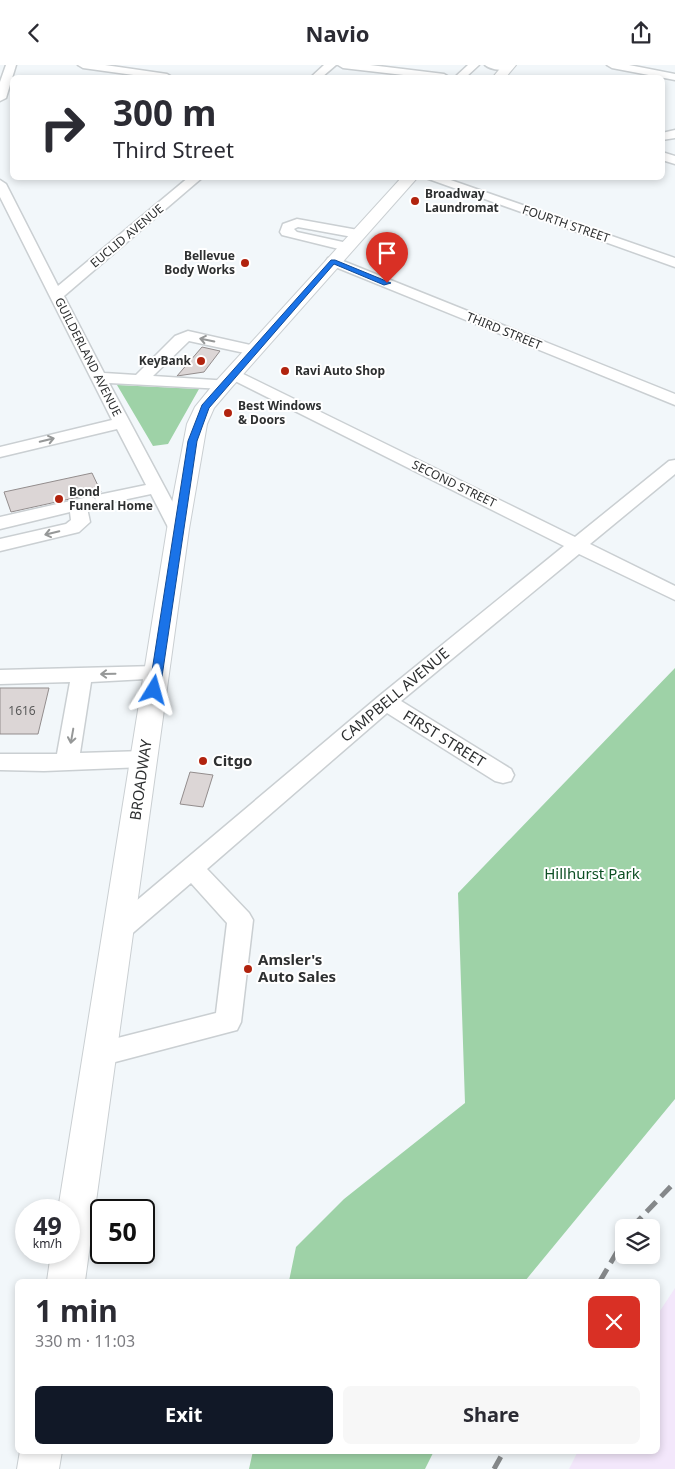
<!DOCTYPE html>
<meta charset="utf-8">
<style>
body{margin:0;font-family:"Noto Sans",sans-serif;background:#f7f7f7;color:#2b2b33;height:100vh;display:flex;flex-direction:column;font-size:19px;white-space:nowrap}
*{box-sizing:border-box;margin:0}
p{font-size:16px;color:#7c7c81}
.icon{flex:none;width:28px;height:28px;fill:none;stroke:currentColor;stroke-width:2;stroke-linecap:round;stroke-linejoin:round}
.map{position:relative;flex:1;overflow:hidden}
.drawer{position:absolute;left:15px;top:1214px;width:645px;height:175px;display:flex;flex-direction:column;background:#fff;border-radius:8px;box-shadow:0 2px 8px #0003}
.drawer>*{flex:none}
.banner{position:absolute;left:10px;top:10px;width:655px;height:105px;border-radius:8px;box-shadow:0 2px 8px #0003;background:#fff;color:#2b2b33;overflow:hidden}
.fabs{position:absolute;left:615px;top:1154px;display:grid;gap:10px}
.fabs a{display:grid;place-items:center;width:45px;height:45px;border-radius:8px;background:#fff;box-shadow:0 2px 8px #0003;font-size:25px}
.speed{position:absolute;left:15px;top:1134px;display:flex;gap:10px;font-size:25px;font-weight:700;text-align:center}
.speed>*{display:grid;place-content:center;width:65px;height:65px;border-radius:50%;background:#fff;box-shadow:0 2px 8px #0003;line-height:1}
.speed small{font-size:12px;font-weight:400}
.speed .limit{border:2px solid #111;border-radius:8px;background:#fff;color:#111}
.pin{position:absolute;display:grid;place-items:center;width:42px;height:42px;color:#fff;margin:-51px -21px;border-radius:50% 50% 50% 0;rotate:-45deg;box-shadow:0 0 5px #0007}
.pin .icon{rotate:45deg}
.me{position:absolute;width:55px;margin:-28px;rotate:8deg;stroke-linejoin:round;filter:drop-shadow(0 0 4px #0008)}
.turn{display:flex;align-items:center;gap:18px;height:105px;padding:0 20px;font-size:22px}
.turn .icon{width:65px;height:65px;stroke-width:2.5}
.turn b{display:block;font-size:35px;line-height:42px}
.round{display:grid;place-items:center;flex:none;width:52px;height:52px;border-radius:8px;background:#f7f7f7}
.headline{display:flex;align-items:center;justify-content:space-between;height:85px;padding:0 20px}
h1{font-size:30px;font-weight:700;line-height:38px}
.action{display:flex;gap:10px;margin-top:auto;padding:10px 20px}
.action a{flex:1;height:58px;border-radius:8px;background:#111827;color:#fff;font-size:20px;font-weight:700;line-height:58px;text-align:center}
.action a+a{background:#f7f7f7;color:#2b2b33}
header{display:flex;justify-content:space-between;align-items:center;height:65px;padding:0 20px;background:#fff;font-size:22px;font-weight:700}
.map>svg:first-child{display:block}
.industrial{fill:#f3e7fb}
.green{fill:#9ed2a7}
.building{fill:#dcd6d6;stroke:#938d8d}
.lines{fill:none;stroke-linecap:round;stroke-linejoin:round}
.minor-casing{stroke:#cacfd2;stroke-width:3}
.major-casing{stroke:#cacfd2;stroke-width:2}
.minor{fill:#fff;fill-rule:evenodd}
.major{fill:#fff;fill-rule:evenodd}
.rail{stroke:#85888a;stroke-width:5;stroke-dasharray:14 7;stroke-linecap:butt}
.oneway{stroke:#969898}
.route{fill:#1a73e8;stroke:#114b97}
.poi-dot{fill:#b1230e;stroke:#fff;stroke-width:2}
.labels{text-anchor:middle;stroke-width:4;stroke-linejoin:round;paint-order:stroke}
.far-poi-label{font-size:12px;font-weight:bold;fill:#2e3031;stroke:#fff;text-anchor:start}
.far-street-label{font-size:12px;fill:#2e3031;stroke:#fff}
.number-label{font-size:12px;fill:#5a5a5a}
.street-label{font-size:15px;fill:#2e3031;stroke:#fff}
.poi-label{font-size:15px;font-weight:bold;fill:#2e3031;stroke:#fff;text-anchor:start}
.park-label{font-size:15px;fill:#0d4f23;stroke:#fff}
</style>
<header><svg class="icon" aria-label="back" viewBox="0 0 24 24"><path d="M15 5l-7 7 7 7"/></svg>Navio<svg class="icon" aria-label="share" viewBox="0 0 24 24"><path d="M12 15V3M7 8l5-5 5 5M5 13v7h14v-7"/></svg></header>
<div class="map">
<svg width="675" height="1404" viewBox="0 0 675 1404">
<rect width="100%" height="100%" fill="#f2f7fa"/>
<!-- industrial -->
<path class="industrial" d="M 675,1223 L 675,1404 L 569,1404 L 578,1386 L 658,1386 L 658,1249 Z"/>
<!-- green -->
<path class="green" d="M 117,320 L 199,324 L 168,379 L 153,381 Z
M 675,603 L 675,1034 L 525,1216 L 289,1216 L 296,1182 L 344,1134 L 465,1038 L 458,828 Z
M 253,1386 L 434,1386 L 425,1404 L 249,1404 Z"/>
<!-- building -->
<path class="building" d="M 202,282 L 220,286 L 204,307 L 177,311 Z
M 92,408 L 101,427 L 95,431 L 88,430 L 11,447 L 4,427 Z
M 0,623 L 49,623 L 38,669 L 0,669 Z
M 190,707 L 213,710 L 203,742 L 180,739 Z"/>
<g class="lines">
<!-- minor casing -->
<g class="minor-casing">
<path id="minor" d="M 6,0 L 16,0 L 6,33 L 0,36 L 0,17 Z
M 78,0 L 105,0 L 167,9 L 172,12 L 148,12 L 83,3 Z
M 324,0 L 336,0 L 322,12 L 311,12 Z
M 338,0 L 370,0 L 444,9 L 449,12 L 421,12 L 343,3 Z
M 468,0 L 479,0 L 466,12 L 455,12 Z
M 485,0 L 512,0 L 513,2 C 507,7 491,5 485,0 Z
M 607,0 L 629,0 L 675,9 L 675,15 L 612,3 Z
M 675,65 L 675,73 L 662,75 L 662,68 Z
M 662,87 L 675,91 L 675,99 L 662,95 Z
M 189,112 L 203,112 L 64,231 L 104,308 L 136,310 L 175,271 L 188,266 L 259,282 L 262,285 L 254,290 L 189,276 L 153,311 L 230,316 L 232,319 L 230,322 L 224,324 L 109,318 L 187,464 L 185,468 L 171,468 L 169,464 L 151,429 L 104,439 L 98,438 L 95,434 L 98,430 L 146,420 L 117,364 L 0,392 L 0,382 L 112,355 L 0,132 L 0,115 L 6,119 L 58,221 Z
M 423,112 L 442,112 L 675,193 L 675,202 Z
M 297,154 L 358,165 L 365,169 L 358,173 L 298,162 L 294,164 L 297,167 L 352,179 L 354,182 L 352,185 L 347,186 L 282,170 L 280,167 L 283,159 Z
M 333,192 L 675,329 L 675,340 L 328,199 L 326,196 L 328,193 Z
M 233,304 L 575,472 L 669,396 L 675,395 L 675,409 L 590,479 L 675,521 L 675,535 L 579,489 L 401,636 L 511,704 L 514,710 L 511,716 L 503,718 L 495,716 L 387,648 L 207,804 L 249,848 L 253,855 L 241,957 L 237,965 L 100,1001 L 90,998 L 86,989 L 90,980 L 216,948 L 227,858 L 191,818 L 128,872 L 119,876 L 110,872 L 106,865 L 110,858 L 378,632 L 564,481 L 227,312 L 225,309 L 227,306 Z
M 88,432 L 94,433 L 97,437 L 94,441 L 87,443 L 90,457 L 79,467 L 0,486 L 0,474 L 66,459 L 71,455 L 70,447 L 0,464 L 0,452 Z
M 157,601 L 164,603 L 167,608 L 164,613 L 91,617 L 80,688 L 144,686 L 152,688 L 155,694 L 152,700 L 144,702 L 44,706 L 0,705 L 0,689 L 57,689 L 70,617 L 0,619 L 0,605 Z"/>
</g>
<!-- major casing -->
<g class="major-casing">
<path id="major" d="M 503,0 L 516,0 L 506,12 L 493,12 Z
M 402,112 L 418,112 L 231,323 L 214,343 L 207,359 L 189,464 L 85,1216 L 47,1216 L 51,1188 L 69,1188 L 69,1145 L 58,1145 L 167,464 L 187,359 L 195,342 L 217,315 Z
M 20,1386 L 62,1386 L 59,1404 L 17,1404 Z"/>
</g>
<!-- minor -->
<use href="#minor" class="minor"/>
<!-- major -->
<use href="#major" class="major"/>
<!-- rail -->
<path class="rail" d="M 632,1162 L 675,1117
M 600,1216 L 624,1175
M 494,1404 L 504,1386"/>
</g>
<!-- one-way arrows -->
<defs><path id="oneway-shaft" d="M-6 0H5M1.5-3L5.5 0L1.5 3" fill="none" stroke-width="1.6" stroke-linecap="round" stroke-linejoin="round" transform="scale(1.25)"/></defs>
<g class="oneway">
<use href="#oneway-shaft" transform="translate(207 275) rotate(-168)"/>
<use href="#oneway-shaft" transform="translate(47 375) rotate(-13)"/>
<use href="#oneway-shaft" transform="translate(52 468) rotate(167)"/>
<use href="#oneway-shaft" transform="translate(108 609) rotate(179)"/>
<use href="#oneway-shaft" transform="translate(72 671) rotate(100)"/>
</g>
<!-- route -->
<path class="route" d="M 331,195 L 335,195 L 391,218 L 384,220 L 334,199 L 209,343 L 197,376 L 160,625 L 154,629 L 151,628 L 149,625 L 188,376 L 202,340 Z"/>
<!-- markers -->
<g class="poi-dot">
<circle cx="415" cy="136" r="5"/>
<circle cx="245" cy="198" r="5"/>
<circle cx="201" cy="296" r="5"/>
<circle cx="285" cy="306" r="5"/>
<circle cx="228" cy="348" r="5"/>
<circle cx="59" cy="434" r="5"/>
<circle cx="203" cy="696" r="5"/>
<circle cx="248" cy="904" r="5"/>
</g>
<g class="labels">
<!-- far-poi labels -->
<g class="far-poi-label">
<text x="425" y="133">Broadway<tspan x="425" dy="14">Laundromat</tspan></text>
<text x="235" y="195" text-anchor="end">Bellevue<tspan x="235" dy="14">Body Works</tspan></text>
<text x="191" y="300" text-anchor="end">KeyBank</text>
<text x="295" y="310">Ravi Auto Shop</text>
<text x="238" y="345">Best Windows<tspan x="238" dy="14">&amp; Doors</tspan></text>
<text x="69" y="431">Bond<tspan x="69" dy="14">Funeral Home</tspan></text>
</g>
<!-- far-street labels -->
<g class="far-street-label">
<text transform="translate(566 159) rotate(19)" y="4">FOURTH STREET</text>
<text transform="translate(127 171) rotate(-40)" y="4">EUCLID AVENUE</text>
<text transform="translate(504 266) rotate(22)" y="4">THIRD STREET</text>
<text transform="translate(88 292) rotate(63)" y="4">GUILDERLAND AVENUE</text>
<text transform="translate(454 419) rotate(26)" y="4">SECOND STREET</text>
</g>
<!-- number labels -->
<g class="number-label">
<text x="22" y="650">1616</text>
</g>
<!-- street labels -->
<g class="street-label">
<text transform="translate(395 630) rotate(-40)" y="5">CAMPBELL AVENUE</text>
<text transform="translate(444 674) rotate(32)" y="5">FIRST STREET</text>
<text transform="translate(141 715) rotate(-82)" y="5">BROADWAY</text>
</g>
<!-- poi labels -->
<g class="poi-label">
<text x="213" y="701">Citgo</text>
<text x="258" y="900">Amsler's<tspan x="258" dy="17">Auto Sales</tspan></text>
</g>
<!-- park labels -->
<g class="park-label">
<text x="592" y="814">Hillhurst Park</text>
</g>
</g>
</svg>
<div class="fabs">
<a><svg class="icon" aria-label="layers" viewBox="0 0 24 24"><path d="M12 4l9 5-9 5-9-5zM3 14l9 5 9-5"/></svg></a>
</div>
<div class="speed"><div>49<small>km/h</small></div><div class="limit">50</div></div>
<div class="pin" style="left:387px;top:218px;background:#d93025"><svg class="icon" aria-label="arrive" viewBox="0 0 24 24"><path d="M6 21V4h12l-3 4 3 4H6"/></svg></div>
<svg class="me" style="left:154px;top:625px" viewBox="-20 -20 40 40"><path d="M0-17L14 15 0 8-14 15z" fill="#1a73e8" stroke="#fff" stroke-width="4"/></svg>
<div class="banner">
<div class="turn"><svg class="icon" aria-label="right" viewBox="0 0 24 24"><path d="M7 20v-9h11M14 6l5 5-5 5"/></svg><div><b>300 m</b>Third Street</div></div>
</div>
<section class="drawer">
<div class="headline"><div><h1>1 min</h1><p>330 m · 11:03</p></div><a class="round" style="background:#d93025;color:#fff"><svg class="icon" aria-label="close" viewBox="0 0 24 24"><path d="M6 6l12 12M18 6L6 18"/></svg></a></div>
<div class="action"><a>Exit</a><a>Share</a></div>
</section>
</div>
